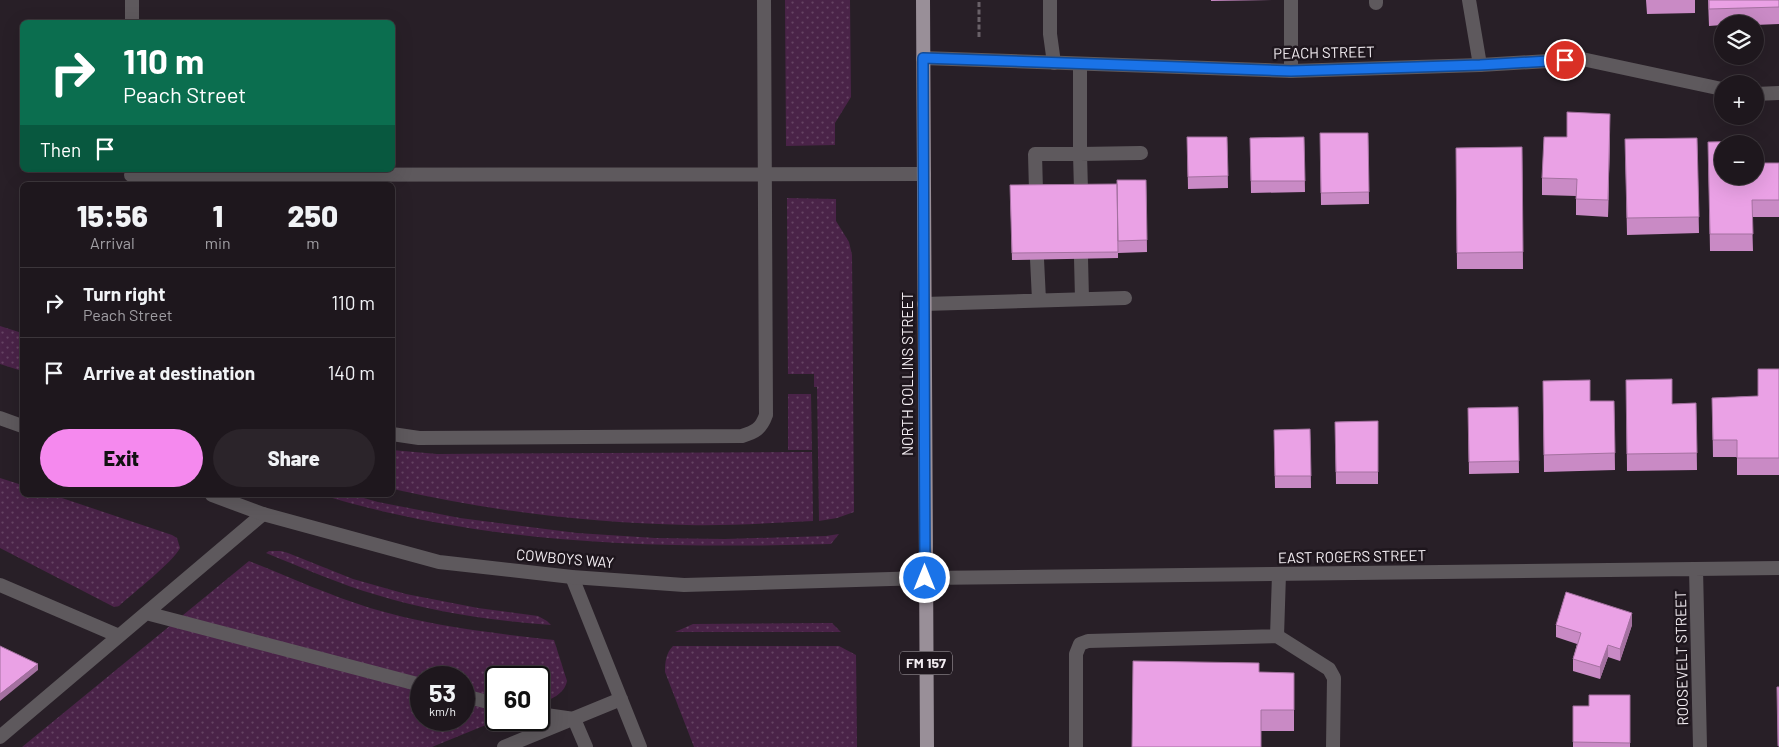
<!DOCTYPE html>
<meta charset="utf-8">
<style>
body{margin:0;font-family:Barlow,sans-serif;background:#2b242a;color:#f1f3f6;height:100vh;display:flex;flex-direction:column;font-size:19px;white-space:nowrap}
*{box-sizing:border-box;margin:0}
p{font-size:16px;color:#a19fa4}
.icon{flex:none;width:28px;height:28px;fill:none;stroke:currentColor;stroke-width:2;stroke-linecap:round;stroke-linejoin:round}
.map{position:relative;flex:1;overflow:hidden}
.details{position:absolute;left:20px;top:182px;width:375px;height:315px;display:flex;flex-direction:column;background:#1e171d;border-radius:8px;box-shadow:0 5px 20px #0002,0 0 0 1px #3c363b}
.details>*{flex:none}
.top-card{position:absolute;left:20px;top:20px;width:375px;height:152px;border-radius:8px;box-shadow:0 5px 20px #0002,0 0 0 1px #3c363b;background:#0b6e4f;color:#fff;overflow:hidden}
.controls{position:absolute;left:1714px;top:15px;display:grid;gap:10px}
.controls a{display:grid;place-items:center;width:50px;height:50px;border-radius:50%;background:#1e171d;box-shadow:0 5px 20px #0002,0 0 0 1px #3c363b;font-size:25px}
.speed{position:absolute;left:410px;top:666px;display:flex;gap:10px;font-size:25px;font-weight:700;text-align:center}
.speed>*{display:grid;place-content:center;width:65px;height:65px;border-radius:50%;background:#1e171d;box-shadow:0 5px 20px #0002,0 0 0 1px #3c363b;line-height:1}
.speed small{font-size:12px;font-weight:400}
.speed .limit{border:2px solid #111;border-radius:8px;background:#fff;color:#111}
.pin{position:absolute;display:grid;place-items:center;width:42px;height:42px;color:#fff;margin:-21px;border:2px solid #fff;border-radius:50%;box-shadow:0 1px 5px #0007}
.me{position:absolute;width:55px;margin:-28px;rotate:0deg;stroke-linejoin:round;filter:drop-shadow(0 0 4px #0008)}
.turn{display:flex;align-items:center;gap:18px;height:105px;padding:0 20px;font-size:22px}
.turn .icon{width:65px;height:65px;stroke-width:2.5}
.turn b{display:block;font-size:35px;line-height:42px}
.then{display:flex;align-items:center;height:48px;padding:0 20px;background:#0003;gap:10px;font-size:19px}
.eta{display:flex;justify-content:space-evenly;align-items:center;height:85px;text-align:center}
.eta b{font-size:30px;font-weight:800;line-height:35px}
.button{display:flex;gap:10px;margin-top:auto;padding:10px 20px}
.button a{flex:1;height:58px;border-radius:30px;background:#f589ee;color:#111;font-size:20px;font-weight:800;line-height:58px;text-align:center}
.button a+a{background:#2b242a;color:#f1f3f6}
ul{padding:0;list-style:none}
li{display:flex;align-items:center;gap:15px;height:70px;padding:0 20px;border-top:1px solid #3c363b}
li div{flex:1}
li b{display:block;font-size:19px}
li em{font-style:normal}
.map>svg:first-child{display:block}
.grass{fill:url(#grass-dots);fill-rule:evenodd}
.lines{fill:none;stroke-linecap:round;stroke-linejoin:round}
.path{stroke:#696168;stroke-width:3;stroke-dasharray:5 2.5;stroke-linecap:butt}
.service{stroke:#5e595d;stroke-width:14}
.minor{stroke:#5e595d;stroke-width:14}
.tertiary{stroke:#5e595d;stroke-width:14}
.primary{stroke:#998f98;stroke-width:14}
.wall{fill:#c98ac5}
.shaded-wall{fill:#a471a0}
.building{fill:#eaa1e5;stroke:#a471a0;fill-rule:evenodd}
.route-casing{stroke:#114b97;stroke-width:12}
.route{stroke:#1a73e8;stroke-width:9}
.labels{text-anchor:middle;stroke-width:5;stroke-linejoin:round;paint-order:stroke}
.shield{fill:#1e161d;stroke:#b3acb2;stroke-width:1}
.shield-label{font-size:14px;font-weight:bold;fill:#f3edf2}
.street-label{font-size:15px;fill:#f3edf2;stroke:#1e161d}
</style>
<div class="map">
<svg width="1779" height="747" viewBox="0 0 1779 747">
<defs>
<pattern id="grass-dots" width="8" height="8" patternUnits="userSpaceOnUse" patternTransform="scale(1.25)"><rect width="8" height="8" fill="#4a2348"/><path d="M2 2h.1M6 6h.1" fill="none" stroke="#654363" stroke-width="1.8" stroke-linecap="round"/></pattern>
</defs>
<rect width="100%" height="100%" fill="#281f27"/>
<!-- grass -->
<path class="grass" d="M 785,0 L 850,0 L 851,97 L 835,123 L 835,145 L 786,146 Z
M 787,198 L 836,199 L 836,221 L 849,242 L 852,255 L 854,512 L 837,518 L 819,521 L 817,387 L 814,387 L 814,374 L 788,374 Z
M 0,326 L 22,333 L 22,371 L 0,364 Z
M 788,394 L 811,394 L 812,450 L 788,450 Z
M 392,450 L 437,454 L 812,452 L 813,521 C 771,523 729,526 687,525 C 587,523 490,511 393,489 Z
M 0,478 L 22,485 L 22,495 L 53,495 L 172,535 L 177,538 L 180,548 C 173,562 133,593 119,606 L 114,607 L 0,548 Z
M 322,495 L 353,495 L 378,502 L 460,518 L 577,533 L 655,538 L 725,539 L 826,536 L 839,534 L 831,544 C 660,549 487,545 322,495 Z
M 269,551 L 281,551 L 288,553 L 353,579 L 406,594 L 478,608 L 538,616 L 547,621 L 551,625 C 493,621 433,612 377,595 C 339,584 303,568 266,553 Z
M 249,561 C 289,577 329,595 370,608 C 430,626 492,633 554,640 L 567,681 C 564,695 551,699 539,704 L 539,678 L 496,678 L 496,720 L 498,720 L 432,747 L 22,747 ZM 421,678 L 464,678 L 464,720 L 421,720 Z
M 832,623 L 841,632 L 675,632 L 693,624 Z
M 673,646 L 839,646 L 856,655 L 857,747 L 694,747 L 665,672 C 665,662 666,653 673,646 Z"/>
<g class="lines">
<!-- path -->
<path class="path" d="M 979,37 L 979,0"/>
<!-- service -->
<path class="service" d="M 1050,0 L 1050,34 L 1054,63
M 1376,0 L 1376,3
M 1469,0 L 1480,65
M 132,22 L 132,0
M 1080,64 L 1080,154 L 1141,153
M 1291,71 L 1291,0
M 131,175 L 924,174
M 1036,191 L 1035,154 L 1080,154 L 1081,190
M 1081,258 L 1082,299
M 1037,259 L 1039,300
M 924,304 L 1125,298
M 392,434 L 419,438 L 742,436 C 755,432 761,429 766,415 L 764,0
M 1279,574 L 1277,636 L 1329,669 L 1334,678 L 1333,747
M 572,577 L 640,747
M 0,585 L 119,636
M 146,613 L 421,685
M 464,696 L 496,704
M 539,714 L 574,719 L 586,747
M 0,737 L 263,514
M 504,747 L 621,699
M 1076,747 L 1076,654 L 1080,644 L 1088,641 L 1277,636"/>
<!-- minor -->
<path class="minor" d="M 923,58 L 1291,71 L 1480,65 L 1582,59 L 1722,89
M 1755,94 L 1779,93
M 1696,569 L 1700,747
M 925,578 L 1779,568"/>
<!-- tertiary -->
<path class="tertiary" d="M 0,418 L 22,426
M 212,495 L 263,514 L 439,562 L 572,577 L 684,585 L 925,578"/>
<!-- primary -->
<path class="primary" d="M 923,0 L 927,747"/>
</g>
<!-- wall -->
<path class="wall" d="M 1211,0 L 1273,0 L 1211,1 Z
M 1646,0 L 1695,0 L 1695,13 L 1647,14 Z
M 1708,0 L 1779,0 L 1779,24 L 1755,25 L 1755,24 L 1722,24 L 1722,25 L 1709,26 Z
M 1610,131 L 1608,217 L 1576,215 L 1576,196 L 1542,195 L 1542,178 L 1567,137 Z
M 1320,133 L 1368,133 L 1369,204 L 1321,205 Z
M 1187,137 L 1227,137 L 1228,188 L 1188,189 Z
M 1304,137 L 1305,192 L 1251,193 L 1250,138 Z
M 1697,138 L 1699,233 L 1627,235 L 1625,139 Z
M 1708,142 L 1756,163 L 1779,163 L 1779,217 L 1752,217 L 1753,251 L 1710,251 Z
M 1522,147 L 1523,269 L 1457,269 L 1456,148 Z
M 1146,180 L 1147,252 L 1118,253 L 1118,258 L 1012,260 L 1010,185 L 1117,184 Z
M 1779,369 L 1779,475 L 1737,475 L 1737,457 L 1713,457 L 1712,398 L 1758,396 Z
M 1626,380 L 1672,404 L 1696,403 L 1697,470 L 1627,471 Z
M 1543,381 L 1590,401 L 1614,401 L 1615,470 L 1544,472 Z
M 1518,407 L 1519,473 L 1469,474 L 1468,408 Z
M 1378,421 L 1378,484 L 1336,484 L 1335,422 Z
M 1310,429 L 1311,488 L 1275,488 L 1274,430 Z
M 1556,625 L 1632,625 L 1620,661 L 1608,657 L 1600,679 L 1573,671 L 1573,659 L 1577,644 L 1556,637 Z
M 1259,672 L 1294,673 L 1294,731 L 1261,731 Z
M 1630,695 L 1630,747 L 1573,747 L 1573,706 L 1589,706 Z"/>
<!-- shaded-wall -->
<path class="shaded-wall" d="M 1610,114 L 1610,131 L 1608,217 L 1608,200 Z
M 1632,613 L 1632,625 L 1620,661 L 1620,649 Z
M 1608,645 L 1608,657 L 1600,679 L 1600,667 Z
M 38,664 L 38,670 L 0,701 L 0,694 Z"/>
<!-- building -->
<path class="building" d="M 1709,0 L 1779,0 L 1779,7 L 1709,9 Z
M 1567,112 L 1610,114 L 1608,200 L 1576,199 L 1577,179 L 1542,178 L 1544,137 L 1567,137 Z
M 1320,133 L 1368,133 L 1369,192 L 1321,193 Z
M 1187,137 L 1227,137 L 1228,176 L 1188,177 Z
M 1304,137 L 1305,181 L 1251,181 L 1250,138 Z
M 1697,138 L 1699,217 L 1627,218 L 1625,139 Z
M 1755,141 L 1756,163 L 1779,163 L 1779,200 L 1752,200 L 1753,234 L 1710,234 L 1708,142 ZM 1722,144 L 1755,144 L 1755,176 L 1722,176 Z
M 1522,147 L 1523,252 L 1457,253 L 1456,148 Z
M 1117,180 L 1146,180 L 1147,240 L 1118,241 Z
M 1117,184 L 1118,252 L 1012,253 L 1010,185 Z
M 1758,369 L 1779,369 L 1779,458 L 1737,458 L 1737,440 L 1713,440 L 1712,398 L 1758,396 Z
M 1672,379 L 1672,404 L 1696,403 L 1697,453 L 1627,454 L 1626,380 Z
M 1590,380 L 1590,401 L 1614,401 L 1615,453 L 1544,455 L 1543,381 Z
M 1518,407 L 1519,461 L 1469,462 L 1468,408 Z
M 1378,421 L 1378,472 L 1336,472 L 1335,422 Z
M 1310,429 L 1311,476 L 1275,476 L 1274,430 Z
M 1566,592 L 1632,613 L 1620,649 L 1608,645 L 1600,667 L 1573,659 L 1581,633 L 1556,625 Z
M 0,646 L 38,664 L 0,694 Z
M 1133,661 L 1259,663 L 1259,672 L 1294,673 L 1294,710 L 1261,710 L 1261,747 L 1132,747 Z
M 1777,687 L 1779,687 L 1779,746 L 1778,746 Z
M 1589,695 L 1630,695 L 1630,743 L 1573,742 L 1573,706 L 1589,706 Z"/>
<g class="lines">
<!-- route casing -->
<g class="route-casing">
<path id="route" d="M 925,578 L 923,58 L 1291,71 L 1480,65 L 1565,60"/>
</g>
<!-- route -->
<use href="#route" class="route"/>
</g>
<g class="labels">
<!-- shield labels -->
<rect class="shield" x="900" y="651.5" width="52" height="23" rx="4"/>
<g class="shield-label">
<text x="926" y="668">FM 157</text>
</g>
<!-- street labels -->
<g class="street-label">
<text transform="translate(1324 53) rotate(-1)" y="5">PEACH STREET</text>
<text transform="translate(908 374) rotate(-90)" y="5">NORTH COLLINS STREET</text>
<text transform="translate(1352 557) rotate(-1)" y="5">EAST ROGERS STREET</text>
<text transform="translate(565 559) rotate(5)" y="5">COWBOYS WAY</text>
<text transform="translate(1682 658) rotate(-91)" y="5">ROOSEVELT STREET</text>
</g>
</g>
</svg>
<div class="controls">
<a><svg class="icon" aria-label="layers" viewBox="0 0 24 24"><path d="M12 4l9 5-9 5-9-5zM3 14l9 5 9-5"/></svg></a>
<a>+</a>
<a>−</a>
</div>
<div class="speed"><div>53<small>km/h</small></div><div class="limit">60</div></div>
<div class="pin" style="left:1565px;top:60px;background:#d93025"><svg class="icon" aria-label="arrive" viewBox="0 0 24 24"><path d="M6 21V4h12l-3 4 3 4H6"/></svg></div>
<svg class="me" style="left:925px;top:578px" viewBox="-20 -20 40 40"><circle r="17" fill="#1a73e8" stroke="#fff" stroke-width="3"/><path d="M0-11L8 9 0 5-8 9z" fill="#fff"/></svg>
<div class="top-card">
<div class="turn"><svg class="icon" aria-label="right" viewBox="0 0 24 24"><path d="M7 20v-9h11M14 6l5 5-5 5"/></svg><div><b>110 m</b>Peach Street</div></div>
<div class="then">Then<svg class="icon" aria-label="arrive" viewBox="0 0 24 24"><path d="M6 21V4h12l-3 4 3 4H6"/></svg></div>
</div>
<section class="details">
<div class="eta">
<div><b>15:56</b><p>Arrival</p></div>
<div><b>1</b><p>min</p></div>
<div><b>250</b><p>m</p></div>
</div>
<ul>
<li><svg class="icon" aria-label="right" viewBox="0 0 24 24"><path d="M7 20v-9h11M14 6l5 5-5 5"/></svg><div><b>Turn right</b><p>Peach Street</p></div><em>110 m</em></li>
<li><svg class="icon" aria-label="arrive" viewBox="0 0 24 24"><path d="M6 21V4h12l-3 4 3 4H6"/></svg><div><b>Arrive at destination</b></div><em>140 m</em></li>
</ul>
<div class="button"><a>Exit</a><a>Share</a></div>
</section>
</div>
